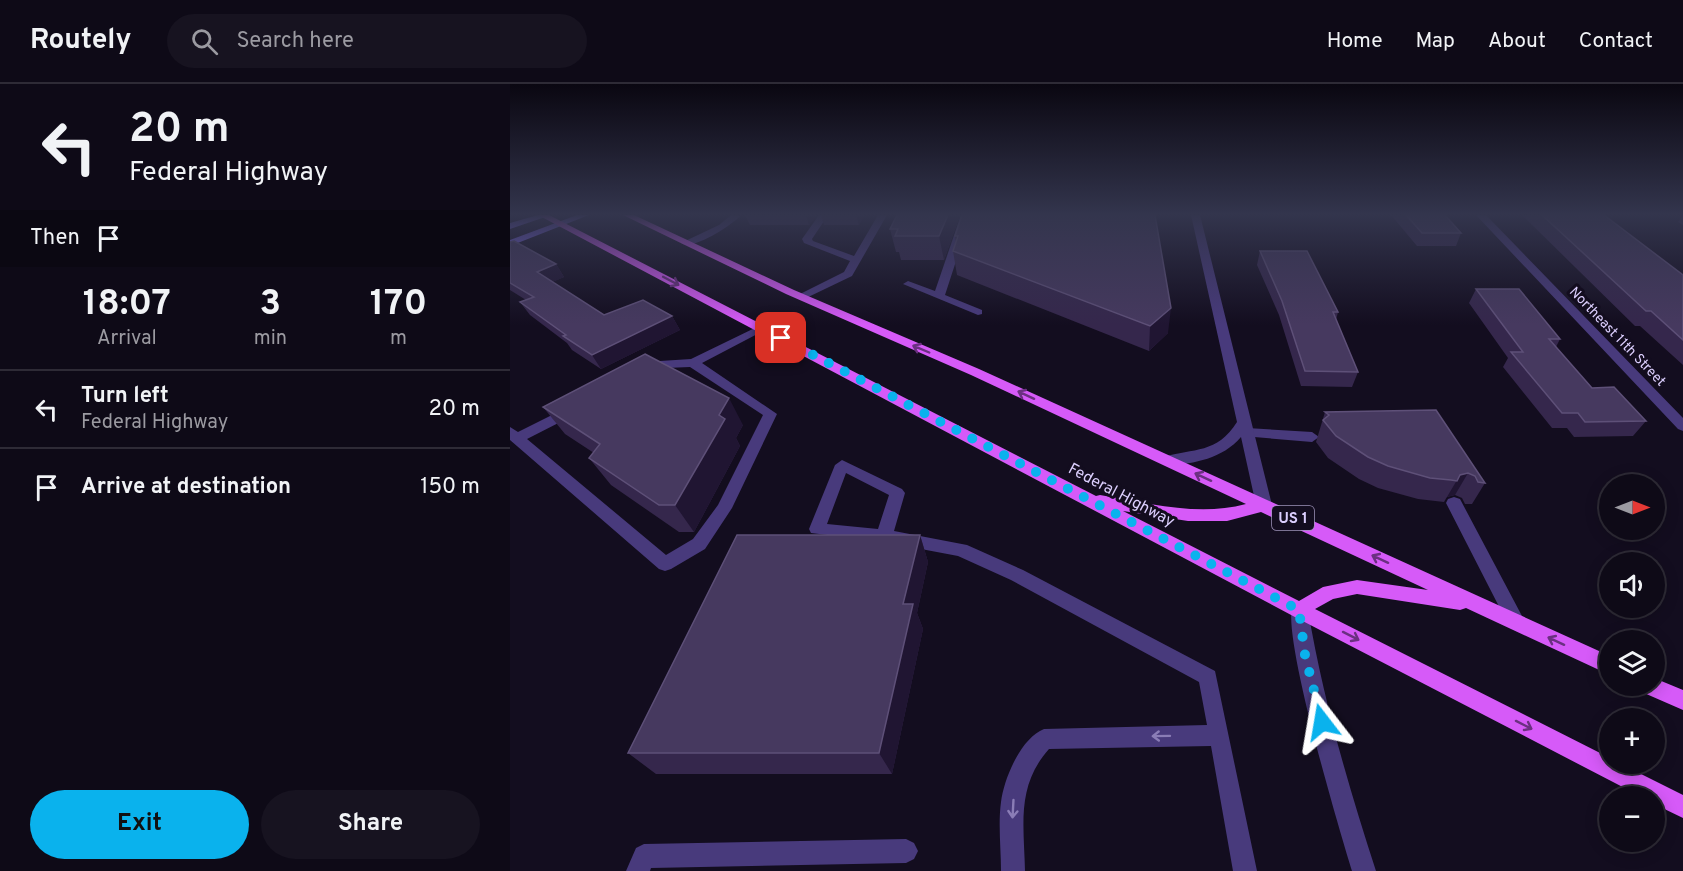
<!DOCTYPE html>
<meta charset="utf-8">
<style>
body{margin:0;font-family:Overpass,sans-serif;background:#171320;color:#f1f3f6;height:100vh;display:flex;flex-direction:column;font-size:22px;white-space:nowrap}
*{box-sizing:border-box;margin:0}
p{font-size:20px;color:#9b9aa1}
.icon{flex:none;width:33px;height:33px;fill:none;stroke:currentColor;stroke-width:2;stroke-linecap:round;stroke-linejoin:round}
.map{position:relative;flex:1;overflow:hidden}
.drawer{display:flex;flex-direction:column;background:#0e0a17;width:510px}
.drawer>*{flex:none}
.banner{background:#0e0a17;color:#f1f3f6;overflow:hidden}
.needle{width:39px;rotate:90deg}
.tools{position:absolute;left:1089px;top:390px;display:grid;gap:12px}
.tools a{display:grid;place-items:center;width:66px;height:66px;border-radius:50%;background:#0e0a17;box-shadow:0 3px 15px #0003,0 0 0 2px #2e2b36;font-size:30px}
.pin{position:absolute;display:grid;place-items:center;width:51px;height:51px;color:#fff;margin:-26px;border-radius:12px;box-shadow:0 3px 9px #0006}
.me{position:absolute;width:66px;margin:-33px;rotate:346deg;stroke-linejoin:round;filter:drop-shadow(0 0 4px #0008)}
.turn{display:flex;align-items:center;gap:21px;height:126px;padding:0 30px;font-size:27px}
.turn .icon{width:78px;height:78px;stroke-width:2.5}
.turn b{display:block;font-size:42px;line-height:51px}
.then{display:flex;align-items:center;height:57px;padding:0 30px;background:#0003;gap:12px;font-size:22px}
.eta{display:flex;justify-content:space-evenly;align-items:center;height:102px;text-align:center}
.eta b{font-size:36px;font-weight:700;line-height:42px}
.cta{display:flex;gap:12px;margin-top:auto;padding:12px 30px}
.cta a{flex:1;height:69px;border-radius:36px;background:#0ab2ed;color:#111;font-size:24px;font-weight:700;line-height:69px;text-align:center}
.cta a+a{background:#171320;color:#f1f3f6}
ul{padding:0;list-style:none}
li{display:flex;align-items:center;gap:18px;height:78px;padding:0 30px;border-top:2px solid #2e2b36}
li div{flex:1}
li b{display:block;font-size:22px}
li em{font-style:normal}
header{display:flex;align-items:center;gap:36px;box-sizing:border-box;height:84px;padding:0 30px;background:#0e0a17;border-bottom:2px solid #2e2b36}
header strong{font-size:28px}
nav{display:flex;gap:33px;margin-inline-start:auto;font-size:21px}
.search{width:420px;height:54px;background:#171320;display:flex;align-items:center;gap:15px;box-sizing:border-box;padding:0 21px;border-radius:33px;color:#9b9aa1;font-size:22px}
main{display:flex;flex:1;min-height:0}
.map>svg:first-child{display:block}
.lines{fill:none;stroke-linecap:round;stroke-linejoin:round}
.service{fill:#483a7c;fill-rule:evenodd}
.minor{fill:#483a7c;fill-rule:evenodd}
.secondary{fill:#8469f9;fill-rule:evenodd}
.primary{fill:#d65af8;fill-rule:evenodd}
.wall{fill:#35274c}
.shaded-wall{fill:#201532}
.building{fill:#46395f;stroke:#5e5078;stroke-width:1.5}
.oneway{stroke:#6b3081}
.oneway2{stroke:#8a7db6}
.route{stroke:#0ab2ed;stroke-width:10;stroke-dasharray:0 18}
.labels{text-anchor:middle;stroke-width:6;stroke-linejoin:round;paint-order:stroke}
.far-street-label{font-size:14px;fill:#dbcefd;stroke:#130d1f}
.shield{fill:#130d1f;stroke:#9f94ba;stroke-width:1.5}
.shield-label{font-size:15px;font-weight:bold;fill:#dbcefd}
.street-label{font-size:16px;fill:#dbcefd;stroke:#130d1f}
</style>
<header>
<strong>Routely</strong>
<div class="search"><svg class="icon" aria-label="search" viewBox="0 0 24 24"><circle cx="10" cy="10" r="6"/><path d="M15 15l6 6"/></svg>Search here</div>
<nav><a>Home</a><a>Map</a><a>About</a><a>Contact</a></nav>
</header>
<main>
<section class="drawer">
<div class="banner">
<div class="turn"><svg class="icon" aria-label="left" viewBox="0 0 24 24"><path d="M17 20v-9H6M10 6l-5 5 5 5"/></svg><div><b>20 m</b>Federal Highway</div></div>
<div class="then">Then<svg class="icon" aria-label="arrive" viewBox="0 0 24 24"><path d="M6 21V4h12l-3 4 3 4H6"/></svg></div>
</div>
<div class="eta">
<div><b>18:07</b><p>Arrival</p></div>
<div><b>3</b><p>min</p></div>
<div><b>170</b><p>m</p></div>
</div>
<ul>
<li><svg class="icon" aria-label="left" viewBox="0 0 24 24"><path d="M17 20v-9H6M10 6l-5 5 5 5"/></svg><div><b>Turn left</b><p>Federal Highway</p></div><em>20 m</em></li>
<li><svg class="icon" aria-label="arrive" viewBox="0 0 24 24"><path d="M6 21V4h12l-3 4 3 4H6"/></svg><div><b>Arrive at destination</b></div><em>150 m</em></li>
</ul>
<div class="cta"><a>Exit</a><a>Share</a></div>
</section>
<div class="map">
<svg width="1173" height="787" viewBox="0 0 1173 787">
<rect width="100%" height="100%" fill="#130d1f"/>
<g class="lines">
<!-- service -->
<path class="service" d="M 221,131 L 230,132 C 221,142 182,167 171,159 L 209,141 Z
M 309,131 L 318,131 L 302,155 L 303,157 L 344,172 L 368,131 L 377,131 L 342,192 L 292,216 L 287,213 L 288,211 L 334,188 L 340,177 L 294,159 L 292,155 Z
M 451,131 L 461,131 L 435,211 L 472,226 L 472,230 L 468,231 L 393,200 L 398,197 L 425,207 Z
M 251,241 L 257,244 L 255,246 L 192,279 L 267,330 L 222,424 L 195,465 L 161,485 L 155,487 L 149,485 L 0,356 L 0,343 L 8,348 L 56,324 L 66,324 L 68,327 L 66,330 L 17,355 L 156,471 L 183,455 L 208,421 L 253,331 L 180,283 L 156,284 L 138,292 L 132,288 L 150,277 L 181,275 Z
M 737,344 L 802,348 L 809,353 L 802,358 L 732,352 L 730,349 L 732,346 Z
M 332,376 L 392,405 L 395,409 L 384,447 L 457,461 L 513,486 L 705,587 L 747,787 L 723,787 L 701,662 L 539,665 C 506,702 514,741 515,787 L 491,787 C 491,765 488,740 491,718 C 494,694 511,654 534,645 L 697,641 L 689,598 L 501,496 L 448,472 L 374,458 L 301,449 L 299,445 L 325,381 ZM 336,389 L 379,411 L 368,445 L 317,440 Z
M 944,413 L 950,415 L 1012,532 L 1015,538 L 1012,544 L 1006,546 L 1000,544 L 936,419 L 938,415 Z
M 789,518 L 795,520 L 798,526 C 813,615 838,701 866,787 L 842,787 C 830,748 770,547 783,520 Z
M 396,755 L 404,759 L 408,767 L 404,775 L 396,779 L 141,784 L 140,787 L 116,787 L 126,764 L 134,760 Z"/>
<!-- minor -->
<path class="minor" d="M 681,131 L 690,131 L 762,421 L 760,425 L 748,425 L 746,421 L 731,353 C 712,375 685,379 658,382 L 651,377 L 653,373 C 684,364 707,370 727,338 Z
M 966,131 L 976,131 L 1173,334 L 1173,347 L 1168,345 Z"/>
<!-- secondary -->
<path class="secondary" d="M 28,131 L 41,131 L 0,145 L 0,139 Z
M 67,131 L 79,131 L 0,162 L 0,156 Z"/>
<!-- primary -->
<path class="primary" d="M 28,131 L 39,131 L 586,412 L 590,411 C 638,419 688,433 736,420 L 461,291 L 276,210 L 113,131 L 124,131 L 284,206 L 469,285 L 1100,572 L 1100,591 L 956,524 L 950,526 L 847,510 L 823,515 L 805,525 L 1100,674 L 1100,680 L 1111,680 L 1173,711 L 1173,734 L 1144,720 L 1144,712 L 1130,712 L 783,532 ZM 613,427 L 678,437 L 717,437 L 751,428 L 918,506 L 847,496 L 813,503 L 789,517 Z
M 1144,594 L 1173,606 L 1173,626 L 1134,609 L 1131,602 L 1144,602 Z"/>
</g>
<!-- wall -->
<path class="wall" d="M 235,131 L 307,131 L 299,141 L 240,141 Z
M 311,131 L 354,131 L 349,141 L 314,141 Z
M 387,131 L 450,131 L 434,176 L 391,176 L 389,168 L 386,168 L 380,145 Z
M 452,131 L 658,249 L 639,267 L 447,191 L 443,167 L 446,158 L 445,152 Z
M 881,131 L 935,131 L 951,149 L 946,162 L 907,162 Z
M 1012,131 L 1094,131 L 1173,191 L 1173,281 L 1130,242 L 1125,242 Z
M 1173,131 L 1173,141 L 1168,138 Z
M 0,158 L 46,180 L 54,193 L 42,198 L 94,231 L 162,232 L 170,246 L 91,285 L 62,266 L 57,259 L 20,231 L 10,218 L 16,216 L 0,206 Z
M 750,167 L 828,228 L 826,236 L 848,288 L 842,303 L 791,302 L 769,231 L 747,181 Z
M 966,205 L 1050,255 L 1046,263 L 1082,304 L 1136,337 L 1123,352 L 1064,353 L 1057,344 L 1042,344 L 993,283 L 998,274 L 959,219 Z
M 33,323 L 233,341 L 226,354 L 230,362 L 184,448 L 169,448 L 101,401 L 79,374 L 84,369 L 55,350 Z
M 926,326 L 975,399 L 962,420 L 955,420 L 952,414 L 945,411 L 937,413 L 934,418 L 908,415 L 868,404 L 849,395 L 818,374 L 806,358 L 815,328 Z
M 410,451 L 418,478 L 407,529 L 413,545 L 382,690 L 146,690 L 118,669 Z"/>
<!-- shaded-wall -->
<path class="shaded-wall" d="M 296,131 L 307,131 L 299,141 Z
M 346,131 L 354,131 L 349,141 Z
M 438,131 L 450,131 L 434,176 L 429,152 Z
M 46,180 L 54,193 L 36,201 L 27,188 Z
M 661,224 L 658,249 L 639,267 L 640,242 Z
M 162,232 L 170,246 L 91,285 L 82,271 Z
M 219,314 L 233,341 L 226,354 L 230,362 L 184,448 L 165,421 L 209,331 Z
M 958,389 L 945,411 L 937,413 L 934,418 L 950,391 Z
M 410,451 L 418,478 L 407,529 L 413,545 L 382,690 L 369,669 L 393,520 Z"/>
<!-- building -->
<path class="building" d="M 387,131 L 438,131 L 429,152 L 385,152 L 388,145 L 380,145 Z
M 452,131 L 645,131 L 661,224 L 640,242 L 443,167 L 448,152 L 445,152 Z
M 896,131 L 935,131 L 951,149 L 912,149 Z
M 1032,131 L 1094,131 L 1173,191 L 1173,256 L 1141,227 L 1136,227 Z
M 4,157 L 46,180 L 27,188 L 94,231 L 133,216 L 162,232 L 82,271 L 53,252 L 56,251 L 10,218 L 24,213 L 0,199 L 0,158 Z
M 750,167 L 797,167 L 828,228 L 823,228 L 848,288 L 795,287 L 772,217 Z
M 966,205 L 1009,205 L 1050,255 L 1039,255 L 1082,304 L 1104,303 L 1136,337 L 1075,338 L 1068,329 L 1052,329 L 1001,268 L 1013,268 Z
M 135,270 L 219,314 L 209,331 L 215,335 L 165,421 L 149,421 L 79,374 L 90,360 L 33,323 Z
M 926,326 L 975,399 L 968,398 L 965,392 L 958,389 L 950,391 L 947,397 L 941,396 L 920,394 L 878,382 L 858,373 L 826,352 L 813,336 L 819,331 L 815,328 Z
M 227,451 L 410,451 L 393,520 L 403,520 L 369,669 L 118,669 Z"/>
<!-- one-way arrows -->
<defs><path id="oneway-shaft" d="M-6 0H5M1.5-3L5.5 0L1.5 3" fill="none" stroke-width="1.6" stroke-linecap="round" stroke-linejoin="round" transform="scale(1.5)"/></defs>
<g class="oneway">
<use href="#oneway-shaft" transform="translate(161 197) rotate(28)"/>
<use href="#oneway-shaft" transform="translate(411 265) rotate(-157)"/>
<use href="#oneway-shaft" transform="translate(516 311) rotate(-155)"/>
<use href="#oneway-shaft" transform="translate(693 393) rotate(-155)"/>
<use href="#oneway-shaft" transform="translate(870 475) rotate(-155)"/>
<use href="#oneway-shaft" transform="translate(841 552) rotate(27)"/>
<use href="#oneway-shaft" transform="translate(1046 557) rotate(-155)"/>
<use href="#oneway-shaft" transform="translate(1014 641) rotate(27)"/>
</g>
<g class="oneway2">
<use href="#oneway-shaft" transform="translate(651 652) rotate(179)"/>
<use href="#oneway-shaft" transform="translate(503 725) rotate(93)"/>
</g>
<!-- sky -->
<linearGradient id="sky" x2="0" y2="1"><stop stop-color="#0a0711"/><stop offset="0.54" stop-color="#33354d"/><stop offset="1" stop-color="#33354d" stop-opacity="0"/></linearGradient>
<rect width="1173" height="241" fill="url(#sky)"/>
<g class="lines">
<!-- route -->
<path class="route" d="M 271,254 L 789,526 L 795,571 L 812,638"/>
</g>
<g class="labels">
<!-- far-street labels -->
<g class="far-street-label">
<text transform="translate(1108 252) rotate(46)" y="5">Northeast 11th Street</text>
</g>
<!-- shield labels -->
<rect class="shield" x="762" y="422" width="42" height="24" rx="4.5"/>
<g class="shield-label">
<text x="783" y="439">US 1</text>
</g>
<!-- street labels -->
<g class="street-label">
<text transform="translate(612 410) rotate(28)" y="6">Federal Highway</text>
</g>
</g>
</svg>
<div class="tools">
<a><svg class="needle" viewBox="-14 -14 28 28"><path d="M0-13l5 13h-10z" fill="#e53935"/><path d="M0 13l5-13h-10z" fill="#9b9aa1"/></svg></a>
<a><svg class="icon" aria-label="sound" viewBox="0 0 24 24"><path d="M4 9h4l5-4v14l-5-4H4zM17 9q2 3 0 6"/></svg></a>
<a><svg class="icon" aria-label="layers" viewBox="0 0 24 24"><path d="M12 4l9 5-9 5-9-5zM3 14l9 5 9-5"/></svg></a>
<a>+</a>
<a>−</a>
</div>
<div class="pin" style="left:271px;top:254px;background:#d93025"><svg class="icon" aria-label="arrive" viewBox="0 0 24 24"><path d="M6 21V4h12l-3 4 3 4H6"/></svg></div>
<svg class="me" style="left:812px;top:638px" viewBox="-20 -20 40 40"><path d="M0-17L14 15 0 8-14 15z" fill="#0ab2ed" stroke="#fff" stroke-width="4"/></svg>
</div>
</main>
